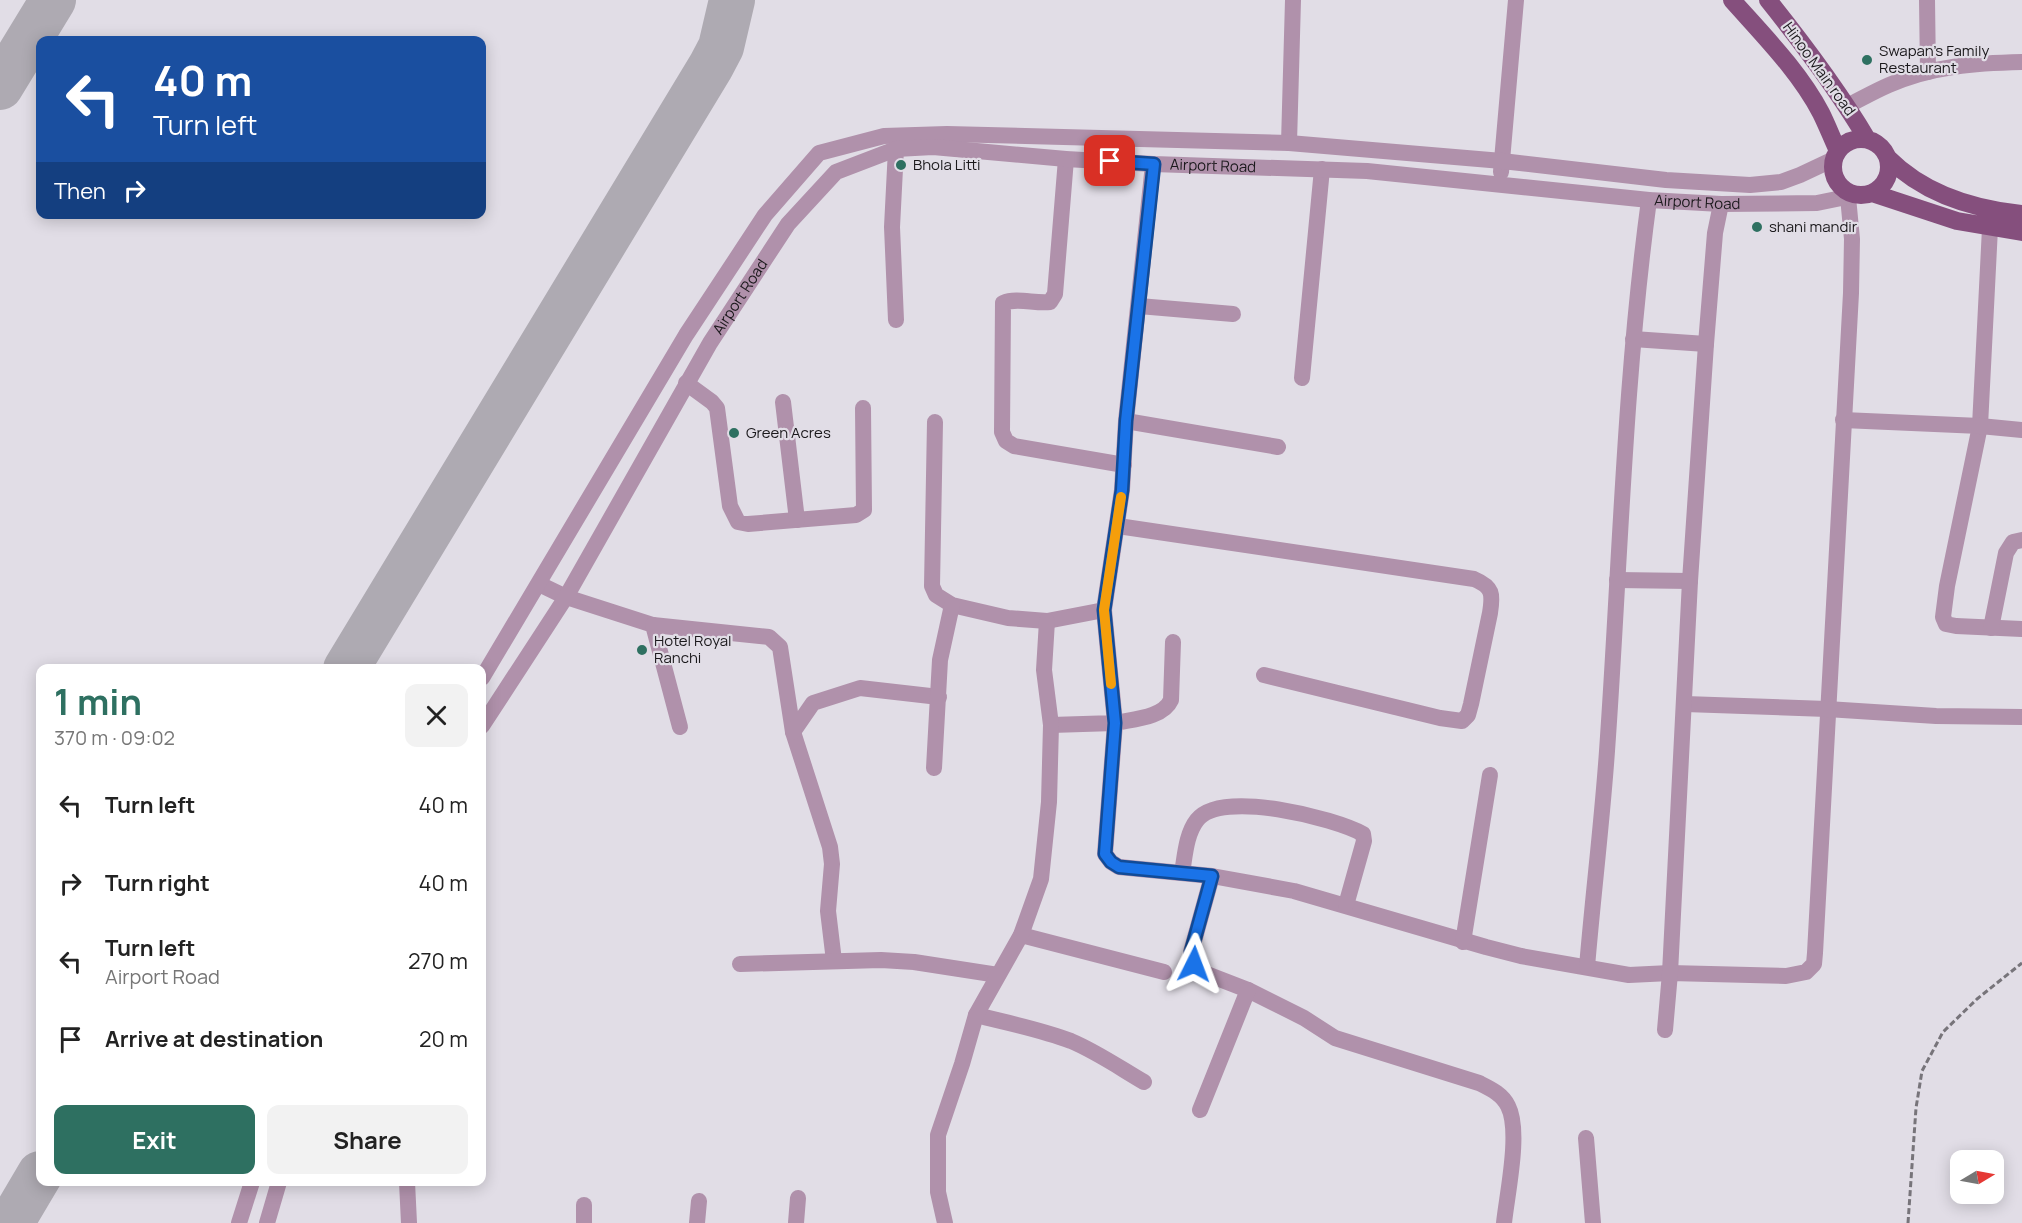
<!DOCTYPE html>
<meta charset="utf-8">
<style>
body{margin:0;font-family:Manrope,sans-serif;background:#f2f2f2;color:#222;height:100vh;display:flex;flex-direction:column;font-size:22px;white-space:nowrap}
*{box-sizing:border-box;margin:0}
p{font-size:20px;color:#767676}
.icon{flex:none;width:33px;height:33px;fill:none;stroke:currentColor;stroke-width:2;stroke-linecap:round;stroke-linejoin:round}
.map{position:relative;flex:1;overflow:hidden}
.details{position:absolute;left:36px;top:664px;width:450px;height:522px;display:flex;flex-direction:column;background:#fff;border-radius:12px;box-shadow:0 3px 15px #0003}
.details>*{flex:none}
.banner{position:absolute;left:36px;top:36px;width:450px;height:183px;border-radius:12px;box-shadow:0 3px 15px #0003;background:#1a4fa0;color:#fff;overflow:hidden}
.needle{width:39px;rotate:80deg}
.fabs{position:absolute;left:1950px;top:1150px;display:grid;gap:12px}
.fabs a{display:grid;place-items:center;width:54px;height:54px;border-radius:12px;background:#fff;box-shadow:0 3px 15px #0003;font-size:30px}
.pin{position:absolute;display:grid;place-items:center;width:51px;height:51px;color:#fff;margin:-26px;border-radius:12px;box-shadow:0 3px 9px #0006}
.me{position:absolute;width:66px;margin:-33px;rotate:3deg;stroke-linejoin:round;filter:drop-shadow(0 0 4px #0008)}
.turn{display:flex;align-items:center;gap:21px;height:126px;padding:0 18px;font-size:27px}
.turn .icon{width:78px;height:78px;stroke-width:2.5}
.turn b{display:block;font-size:42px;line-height:51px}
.then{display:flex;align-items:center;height:57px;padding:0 18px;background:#0003;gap:12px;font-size:22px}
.round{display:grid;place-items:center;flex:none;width:63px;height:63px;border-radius:12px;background:#f2f2f2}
.headline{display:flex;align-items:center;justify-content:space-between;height:102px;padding:0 18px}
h1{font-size:36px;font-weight:700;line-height:45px;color:#2e7061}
.primary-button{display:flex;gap:12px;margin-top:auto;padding:12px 18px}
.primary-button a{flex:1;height:69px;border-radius:12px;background:#2e7061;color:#fff;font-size:24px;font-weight:700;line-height:69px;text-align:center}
.primary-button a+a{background:#f2f2f2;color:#222}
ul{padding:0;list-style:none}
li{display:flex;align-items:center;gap:18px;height:78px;padding:0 18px}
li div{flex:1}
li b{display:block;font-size:22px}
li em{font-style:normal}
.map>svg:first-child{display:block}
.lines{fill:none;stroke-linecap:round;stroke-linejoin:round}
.taxiway{stroke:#aeaab2;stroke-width:46}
.path{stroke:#77747a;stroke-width:3;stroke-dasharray:6 3;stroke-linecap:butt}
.minor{stroke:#b091ab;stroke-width:16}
.major{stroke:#854f7d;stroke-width:18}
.route-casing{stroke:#114b97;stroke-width:15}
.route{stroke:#1a73e8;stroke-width:10}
.slow{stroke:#f59e0b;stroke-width:10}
.poi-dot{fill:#2e7061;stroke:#e1dde6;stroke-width:2}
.labels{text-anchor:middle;stroke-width:4.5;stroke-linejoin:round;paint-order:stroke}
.poi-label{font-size:15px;fill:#1b191c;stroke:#e1dde6;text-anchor:start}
.street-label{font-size:15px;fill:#1b191c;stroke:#e1dde6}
</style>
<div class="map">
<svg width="2022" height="1223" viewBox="0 0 2022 1223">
<rect width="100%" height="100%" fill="#e1dde6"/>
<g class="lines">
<!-- taxiway -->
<path class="taxiway" d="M 0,87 L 53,0
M 346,669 L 711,66 L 721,47 L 732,0
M 11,1223 L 40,1174"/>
<!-- path -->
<path class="path" d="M 1908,1223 L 1916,1108 L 1922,1071 L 1943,1032 L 1977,999 L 2022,963"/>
<!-- minor -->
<g class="minor">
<path d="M 1927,0 L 1928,72"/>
<path d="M 1847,106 C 1861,99 1875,91 1889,85 C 1931,66 1977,63 2022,62"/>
<path d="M 1289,143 L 1293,0"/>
<path d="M 1066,159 L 1055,294 L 1050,302 C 1035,304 1017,297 1003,303 L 1002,432 L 1006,441 L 1014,446 L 1124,465"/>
<path d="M 1501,172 L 1516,0"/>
<path d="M 1990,228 L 1980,426 L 1947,586 L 1943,617 L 1946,624 L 1956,626 L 2022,629"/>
<path d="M 1139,306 L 1233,314"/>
<path d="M 896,320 L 892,227 L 896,149"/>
<path d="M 1633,339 L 1706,344"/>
<path d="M 1302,378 L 1322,169"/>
<path d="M 686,383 L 712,402 L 717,408 L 730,506 L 738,522 L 748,524 L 856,515 L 864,510 L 863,408"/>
<path d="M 783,402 L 797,520"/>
<path d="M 1843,420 L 1980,426 L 2022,430"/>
<path d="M 1126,421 L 1278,447"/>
<path d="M 935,422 L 932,586 L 936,595 L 952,605 L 1008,618 L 1047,621 L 1104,610"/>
<path d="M 1118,526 L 1474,579 C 1493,587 1493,594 1490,613 L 1471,704 L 1468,715 L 1462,721 L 1440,718 L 1264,675"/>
<path d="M 1617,580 L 1690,581"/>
<path d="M 539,584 L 566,597 L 653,625 L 680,727"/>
<path d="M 653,625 L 769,637 L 780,647 L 793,732 L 830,847 L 832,864 L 828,911 L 834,961"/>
<path d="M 1991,628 L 2006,553 L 2013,542 L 2022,540"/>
<path d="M 1173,642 L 1171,700 C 1163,718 1133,719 1115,723 L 1105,854 L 1111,862 L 1119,867 L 1212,876 L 1294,891 L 1486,947 L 1521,956 L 1629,975 L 1670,973 L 1786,976 L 1806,972 L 1814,964 L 1815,953 L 1851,293 L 1852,239 L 1848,197"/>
<path d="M 482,678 L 686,335 L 765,215 L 819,153 L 884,136 L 947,134 L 1289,143 L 1502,161 L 1666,180 L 1750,185 L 1781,182 L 1800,175 L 1834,159"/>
<path d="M 1685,704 L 1827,709 L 1936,716 L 2022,717"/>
<path d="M 1051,725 L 1115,723 L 1104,610 L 1122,490 L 1126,421 L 1153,164"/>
<path id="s1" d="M 482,726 L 566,597 L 710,343 L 788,224 L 836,172 L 896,149 L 933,147 L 1066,159 L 1153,164 L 1367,171 L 1649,200 L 1721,204 L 1817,203 L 1856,195"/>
<path d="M 793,732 L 813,703 L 860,688 L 939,697"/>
<path d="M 934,768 L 940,660 L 952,605"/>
<path d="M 1182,873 C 1185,856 1186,834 1197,820 C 1221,789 1334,818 1363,834 L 1364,841 L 1346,905"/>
<path d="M 1212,876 L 1191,952 L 1194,964 L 1204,973 L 1248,990 L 1304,1018 L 1335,1038 L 1479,1083 C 1491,1089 1502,1094 1508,1106 C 1521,1131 1507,1194 1504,1223"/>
<path d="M 1021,935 L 1164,972"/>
<path d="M 1463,942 L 1490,775"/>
<path d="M 740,964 L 881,960 L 914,962 L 998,975"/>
<path d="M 1587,967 C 1593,895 1602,823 1607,751 C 1620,567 1624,383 1649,200"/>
<path d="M 976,1015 C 1008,1023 1040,1029 1071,1041 C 1097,1052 1120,1068 1144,1082"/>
<path d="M 1665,1030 L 1670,973 L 1690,581 L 1706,344 L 1715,233 L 1721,204"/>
<path d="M 1200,1110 L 1248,990"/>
<path d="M 1586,1138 L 1593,1223"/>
<path d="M 407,1182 L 409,1223"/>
<path d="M 239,1223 L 252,1182"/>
<path d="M 267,1223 L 279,1182"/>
<path d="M 584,1223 L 584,1205"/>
<path d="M 697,1223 L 699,1201"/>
<path d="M 796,1223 L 798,1198"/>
<path d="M 945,1223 L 938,1192 L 938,1135 L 962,1064 L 976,1015 L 1021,935 L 1041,879 L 1049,802 L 1051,725 L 1044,670 L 1047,621"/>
</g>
<!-- major -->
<path class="major" d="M 1732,0 C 1763,35 1799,71 1821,113 C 1827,125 1832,138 1838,151
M 1768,0 C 1804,45 1838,90 1867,139
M1833 167a28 28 0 1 1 56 0a28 28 0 1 1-56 0Z
M 1888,158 C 1924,194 1973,209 2022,214
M 1872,193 L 1957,221 L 2022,232"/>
</g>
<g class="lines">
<!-- route casing -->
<g class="route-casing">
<path id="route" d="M 1110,161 L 1154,164 L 1126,421 L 1122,490 L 1104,610 L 1115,723 L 1105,854 L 1111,862 L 1119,867 L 1212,876 L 1191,952 L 1194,964"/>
</g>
<!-- route -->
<use href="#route" class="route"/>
<!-- slow -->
<path class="slow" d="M 1111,684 L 1104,610 L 1121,497"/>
</g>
<!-- markers -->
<g class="poi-dot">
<circle cx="1867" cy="60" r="6"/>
<circle cx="901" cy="165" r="6"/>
<circle cx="1757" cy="227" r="6"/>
<circle cx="734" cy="433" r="6"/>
<circle cx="642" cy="650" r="6"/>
</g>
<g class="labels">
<!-- poi labels -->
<g class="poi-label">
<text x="1879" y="56">Swapan's Family<tspan x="1879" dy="17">Restaurant</tspan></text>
<text x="913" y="170">Bhola Litti</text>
<text x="1769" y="232">shani mandir</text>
<text x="746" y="438">Green Acres</text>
<text x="654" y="646">Hotel Royal<tspan x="654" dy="17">Ranchi</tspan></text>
</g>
<!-- street labels -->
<g class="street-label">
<text transform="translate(1819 69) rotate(54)" y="5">Hinoo Main road</text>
<text dy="5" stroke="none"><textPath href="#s1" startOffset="1041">Airport Road</textPath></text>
<text dy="5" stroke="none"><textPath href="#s1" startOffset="1527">Airport Road</textPath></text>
<text dy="5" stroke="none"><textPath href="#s1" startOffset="501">Airport Road</textPath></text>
</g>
</g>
</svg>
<div class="fabs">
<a><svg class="needle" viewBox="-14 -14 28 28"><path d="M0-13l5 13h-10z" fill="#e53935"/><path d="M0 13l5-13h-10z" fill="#767676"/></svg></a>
</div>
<div class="pin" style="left:1110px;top:161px;background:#d93025"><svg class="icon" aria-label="arrive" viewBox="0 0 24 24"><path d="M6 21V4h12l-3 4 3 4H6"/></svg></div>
<svg class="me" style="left:1194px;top:964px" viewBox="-20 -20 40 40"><path d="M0-17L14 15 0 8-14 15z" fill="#1a73e8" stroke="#fff" stroke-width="4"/></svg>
<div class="banner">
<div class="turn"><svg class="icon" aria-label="left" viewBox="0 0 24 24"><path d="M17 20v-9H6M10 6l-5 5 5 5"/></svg><div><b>40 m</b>Turn left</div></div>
<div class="then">Then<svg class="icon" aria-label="right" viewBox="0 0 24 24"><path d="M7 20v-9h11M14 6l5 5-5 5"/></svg></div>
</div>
<section class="details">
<div class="headline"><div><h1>1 min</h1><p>370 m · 09:02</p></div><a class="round"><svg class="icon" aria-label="close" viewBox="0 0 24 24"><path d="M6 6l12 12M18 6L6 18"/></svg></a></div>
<ul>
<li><svg class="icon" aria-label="left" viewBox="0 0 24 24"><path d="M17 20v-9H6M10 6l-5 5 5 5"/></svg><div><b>Turn left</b></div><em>40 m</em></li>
<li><svg class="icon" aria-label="right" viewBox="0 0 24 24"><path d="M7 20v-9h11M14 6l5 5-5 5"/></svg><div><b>Turn right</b></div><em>40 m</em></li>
<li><svg class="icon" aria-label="left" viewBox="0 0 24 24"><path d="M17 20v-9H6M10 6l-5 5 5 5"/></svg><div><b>Turn left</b><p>Airport Road</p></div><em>270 m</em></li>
<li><svg class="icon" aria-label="arrive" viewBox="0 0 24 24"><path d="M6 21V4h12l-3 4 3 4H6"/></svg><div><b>Arrive at destination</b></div><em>20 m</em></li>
</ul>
<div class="primary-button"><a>Exit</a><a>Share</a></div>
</section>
</div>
